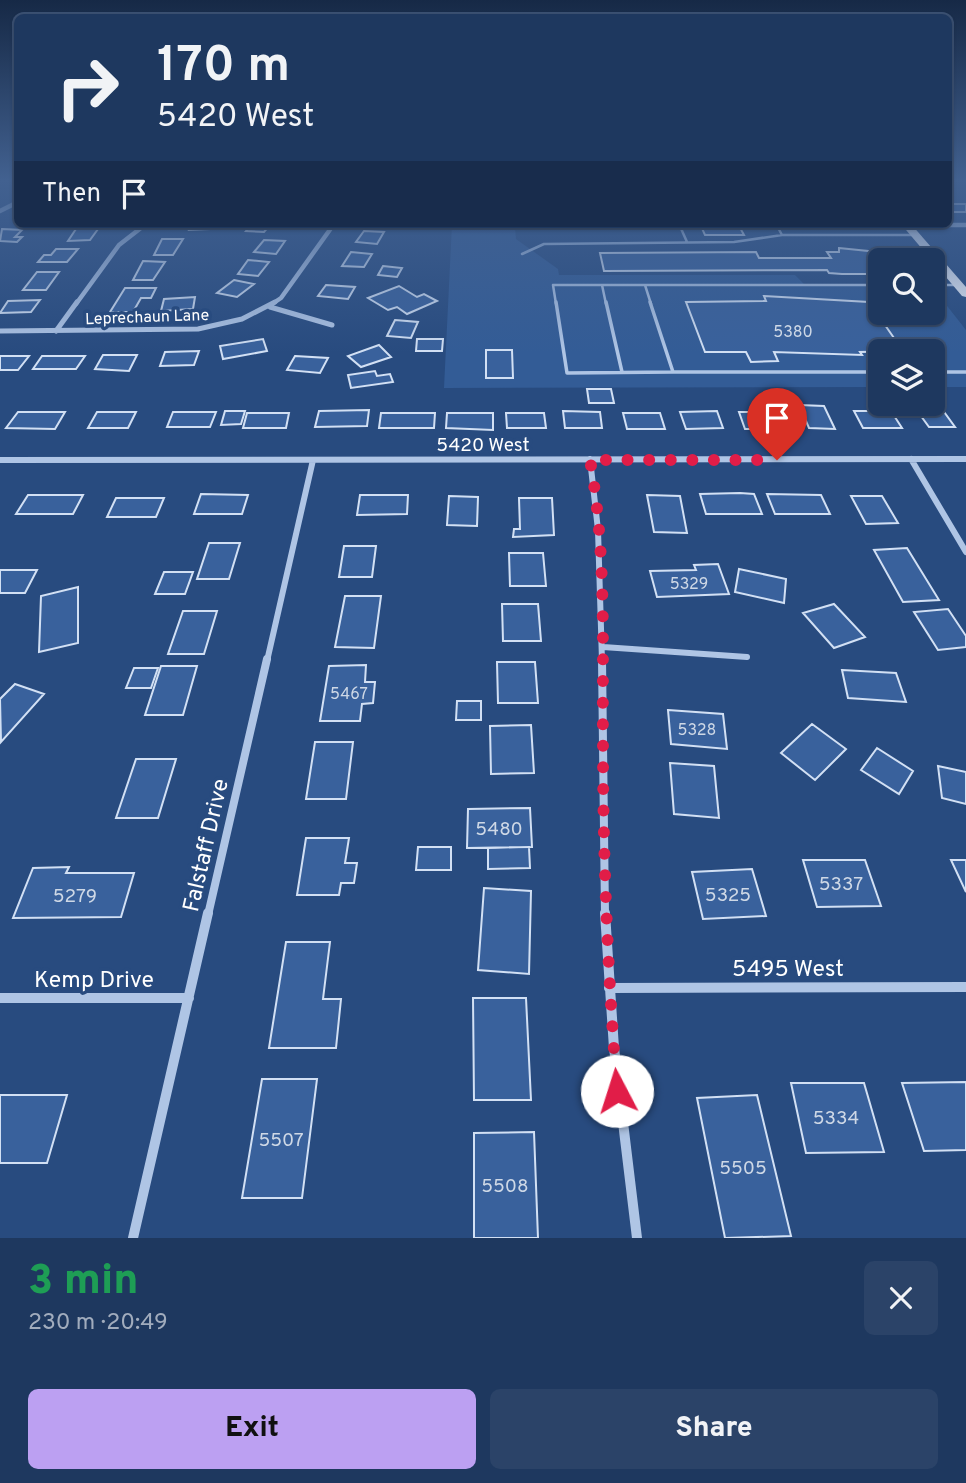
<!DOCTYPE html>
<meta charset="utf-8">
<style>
body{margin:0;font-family:Overpass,sans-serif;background:#2b4368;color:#f1f3f6;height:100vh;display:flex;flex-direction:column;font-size:26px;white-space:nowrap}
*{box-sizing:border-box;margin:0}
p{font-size:23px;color:#a1acbd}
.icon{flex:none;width:38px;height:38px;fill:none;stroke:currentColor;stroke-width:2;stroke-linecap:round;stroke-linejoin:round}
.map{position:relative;height:1238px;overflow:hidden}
.side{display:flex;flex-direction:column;background:#1e385f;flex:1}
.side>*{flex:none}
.guide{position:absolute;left:14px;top:14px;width:938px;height:214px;border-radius:10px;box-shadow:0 2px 5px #0004,0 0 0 2px #3c5274;background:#1e385f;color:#f1f3f6;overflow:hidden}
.tools{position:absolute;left:868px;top:248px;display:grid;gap:14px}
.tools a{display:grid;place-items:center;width:77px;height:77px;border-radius:10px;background:#1e385f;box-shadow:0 2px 5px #0004,0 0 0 2px #3c5274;font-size:35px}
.pin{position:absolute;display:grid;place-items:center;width:60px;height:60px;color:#fff;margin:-72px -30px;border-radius:50% 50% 50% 0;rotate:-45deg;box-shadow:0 0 7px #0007}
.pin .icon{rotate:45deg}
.me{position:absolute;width:77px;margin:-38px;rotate:355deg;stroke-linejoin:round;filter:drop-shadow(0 0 5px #0008)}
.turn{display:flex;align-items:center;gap:24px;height:147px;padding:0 28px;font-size:32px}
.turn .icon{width:91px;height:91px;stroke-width:2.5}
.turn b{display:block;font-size:49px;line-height:60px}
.then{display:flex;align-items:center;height:66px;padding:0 28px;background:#0003;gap:14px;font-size:26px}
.round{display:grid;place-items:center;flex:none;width:74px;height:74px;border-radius:10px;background:#2b4368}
.summary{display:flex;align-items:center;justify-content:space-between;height:119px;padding:0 28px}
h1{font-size:42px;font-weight:800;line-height:52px;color:#1e9e55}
.cta{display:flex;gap:14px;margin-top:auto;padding:14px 28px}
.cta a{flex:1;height:80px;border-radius:10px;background:#bca0f2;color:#111;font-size:28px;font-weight:800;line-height:80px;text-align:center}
.cta a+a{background:#2b4368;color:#f1f3f6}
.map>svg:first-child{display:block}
.green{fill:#335c96}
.building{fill:#39619c;stroke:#d2e0f4;stroke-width:2}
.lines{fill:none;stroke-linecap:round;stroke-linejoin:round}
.lane-far1{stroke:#afc5e5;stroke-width:2.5}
.lane{stroke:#afc5e5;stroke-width:3.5}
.street-far4{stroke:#afc5e5;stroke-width:4.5}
.street-far3{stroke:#afc5e5;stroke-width:5}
.street-far2{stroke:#afc5e5;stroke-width:6}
.street-far1{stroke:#afc5e5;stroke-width:8}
.street{stroke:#afc5e5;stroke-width:10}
.primary{fill:#eff4fd;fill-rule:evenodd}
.route{stroke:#e11d48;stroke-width:12;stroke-dasharray:0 21.6}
.labels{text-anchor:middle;stroke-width:7;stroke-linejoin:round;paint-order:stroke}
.far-street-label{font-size:16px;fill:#fff;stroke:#284b7f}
.number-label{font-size:16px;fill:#ced8e6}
.street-label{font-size:19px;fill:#fff;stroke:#284b7f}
.near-number-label{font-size:19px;fill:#ced8e6}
.near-street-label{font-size:23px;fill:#fff;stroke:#284b7f}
</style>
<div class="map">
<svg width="966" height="1238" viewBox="0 0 966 1238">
<rect width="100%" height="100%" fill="#284b7f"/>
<!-- green -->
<path class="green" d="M 452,224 L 515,228 L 516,239 L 558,269 L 559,275 L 795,275 L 804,284 L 880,284 L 880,313 L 933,313 L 933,288 L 966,330 L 966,387 L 933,387 L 933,352 L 880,352 L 880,387 L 444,388 Z"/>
<!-- building -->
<path class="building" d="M 948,204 L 966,204 L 966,212 L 948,212 Z
M 191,224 L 212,224 L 210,229 L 189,230 Z
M 252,224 L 271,224 L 264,232 L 246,231 Z
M 700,224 L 738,224 L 744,235 L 705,235 Z
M 2,229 L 22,230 L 15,237 L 22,237 L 17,242 L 0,241 Z
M 76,229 L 98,229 L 90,240 L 68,241 Z
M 364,231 L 384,232 L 377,244 L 356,242 Z
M 162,239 L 183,239 L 173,255 L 154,255 Z
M 264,240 L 285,241 L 276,254 L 254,252 Z
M 839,248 L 878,252 L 884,261 L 880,261 L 880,274 L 842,274 L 829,273 L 827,270 L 604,271 L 600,253 L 756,252 L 759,258 L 831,258 L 827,252 L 839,252 Z
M 56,249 L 78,249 L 67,262 L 38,262 L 44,255 L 51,255 Z
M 351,252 L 372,254 L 364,267 L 342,266 Z
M 248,260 L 269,262 L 258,276 L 238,274 Z
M 143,261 L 165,262 L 153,280 L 133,280 Z
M 383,266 L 402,268 L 397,277 L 378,275 Z
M 37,272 L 59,272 L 46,290 L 23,290 Z
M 234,280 L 254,284 L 237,297 L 217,293 Z
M 326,285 L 355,287 L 348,299 L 318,296 Z
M 399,286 L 417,297 L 424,294 L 437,301 L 407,314 L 397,307 L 388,310 L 368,298 Z
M 125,288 L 156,288 L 151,298 L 141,298 L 133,312 L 110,312 Z
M 764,296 L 869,302 L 903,351 L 860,352 L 862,355 L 774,352 L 778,361 L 751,362 L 746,352 L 705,352 L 686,302 L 766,301 Z
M 195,297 L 193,309 L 161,311 L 164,299 Z
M 40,300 L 31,312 L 0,313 L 8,301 Z
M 395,320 L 418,322 L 411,338 L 387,336 Z
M 263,339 L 267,351 L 223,359 L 220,346 Z
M 417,339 L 443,339 L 442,351 L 416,351 Z
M 379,345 L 391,357 L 361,367 L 348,356 Z
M 486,350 L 512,350 L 513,378 L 486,378 Z
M 199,351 L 194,365 L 160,366 L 165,352 Z
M 103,355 L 137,355 L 129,371 L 95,369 Z
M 0,356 L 29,356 L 18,370 L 0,370 Z
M 42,356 L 85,356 L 76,369 L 33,369 Z
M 295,356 L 328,358 L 320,373 L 287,370 Z
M 375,371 L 377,376 L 390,374 L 393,382 L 351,388 L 348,375 Z
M 587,389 L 611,389 L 614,403 L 589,403 Z
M 799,405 L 824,406 L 835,429 L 809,428 Z
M 913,405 L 939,405 L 955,427 L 929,427 Z
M 369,410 L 367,426 L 315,427 L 319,411 Z
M 225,411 L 245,411 L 241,424 L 221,425 Z
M 563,411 L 600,412 L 602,428 L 565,428 Z
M 717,411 L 723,428 L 686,429 L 680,412 Z
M 854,411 L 891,411 L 902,428 L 863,428 Z
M 18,412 L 65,412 L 55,429 L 6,428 Z
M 97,412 L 136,412 L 128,428 L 88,428 Z
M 173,412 L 216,412 L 210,427 L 167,427 Z
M 739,412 L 776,412 L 783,429 L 745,429 Z
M 247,413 L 289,413 L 286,428 L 243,428 Z
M 381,413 L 435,413 L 434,428 L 379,428 Z
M 447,413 L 493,413 L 493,430 L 446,428 Z
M 506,413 L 544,413 L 546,428 L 507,428 Z
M 623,413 L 660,413 L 665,429 L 627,429 Z
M 740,493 L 754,494 L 762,514 L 706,514 L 700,494 Z
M 201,494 L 248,495 L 242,514 L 194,514 Z
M 767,494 L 821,495 L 830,514 L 775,514 Z
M 28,495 L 83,495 L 73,514 L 16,514 Z
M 360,495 L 408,495 L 407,514 L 357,515 Z
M 647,495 L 680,496 L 687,533 L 654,532 Z
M 449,496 L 478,497 L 477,526 L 447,525 Z
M 851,496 L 882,496 L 898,523 L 866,524 Z
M 116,498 L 164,498 L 156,517 L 107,517 Z
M 519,498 L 552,498 L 554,535 L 513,537 L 514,529 L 520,529 Z
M 209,543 L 240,543 L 229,579 L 197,579 Z
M 344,546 L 376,546 L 372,577 L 339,577 Z
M 907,548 L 939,600 L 903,602 L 874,550 Z
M 509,553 L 543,553 L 546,586 L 510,586 Z
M 718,564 L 729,594 L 657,597 L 650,571 L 696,570 L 694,565 Z
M 739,569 L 786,579 L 784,603 L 735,592 Z
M 0,570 L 37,570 L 25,593 L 0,593 Z
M 164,572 L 193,572 L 185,594 L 155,594 Z
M 78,587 L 78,643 L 39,652 L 41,596 Z
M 345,596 L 381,596 L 374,648 L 335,647 Z
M 502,604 L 538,604 L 541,641 L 503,641 Z
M 834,604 L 865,637 L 834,648 L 803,613 Z
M 948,609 L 966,636 L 966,647 L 938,650 L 914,612 Z
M 183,611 L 217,611 L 204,654 L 168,654 Z
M 497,662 L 535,662 L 538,703 L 498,703 Z
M 366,665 L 365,682 L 375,682 L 373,703 L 362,704 L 360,721 L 320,721 L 329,666 Z
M 161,666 L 197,666 L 183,715 L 145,715 Z
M 134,668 L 158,668 L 151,688 L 126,688 Z
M 842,670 L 896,673 L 906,702 L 848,698 Z
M 15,684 L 44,694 L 1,742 L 0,699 Z
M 457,701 L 481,701 L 481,720 L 456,720 Z
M 668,710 L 723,714 L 727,749 L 671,744 Z
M 812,724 L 846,749 L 815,780 L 781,753 Z
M 531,725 L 534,773 L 491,774 L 490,726 Z
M 315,742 L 353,742 L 346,799 L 306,799 Z
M 877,748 L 913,771 L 899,794 L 861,770 Z
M 136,759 L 176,759 L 158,818 L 116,818 Z
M 670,763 L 714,766 L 719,818 L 674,814 Z
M 938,766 L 966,772 L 966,804 L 942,798 Z
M 530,808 L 532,847 L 467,848 L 468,809 Z
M 306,838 L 349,838 L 345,863 L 357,863 L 354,883 L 341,883 L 339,895 L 297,895 Z
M 418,847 L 451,847 L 451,870 L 416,870 Z
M 529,847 L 530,868 L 488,869 L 488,848 Z
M 803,860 L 865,860 L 881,906 L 817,907 Z
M 951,860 L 966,860 L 966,892 Z
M 69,867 L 66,873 L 134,873 L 121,917 L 13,918 L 33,868 Z
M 752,869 L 766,916 L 703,919 L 692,872 Z
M 484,888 L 531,891 L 529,974 L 478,970 Z
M 286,942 L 330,942 L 323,999 L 341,999 L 336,1048 L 269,1048 Z
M 473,998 L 526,998 L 531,1100 L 474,1100 Z
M 262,1079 L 317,1079 L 302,1198 L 242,1198 Z
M 966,1082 L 966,1150 L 924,1151 L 902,1083 Z
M 791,1083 L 864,1083 L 884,1152 L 806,1153 Z
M 0,1095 L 67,1095 L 47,1163 L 0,1163 Z
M 757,1095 L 791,1236 L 725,1238 L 697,1098 Z
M 534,1132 L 538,1238 L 474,1238 L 474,1133 Z"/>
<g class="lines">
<!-- lane-far1 -->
<path class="lane-far1" d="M 679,224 L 687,242
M 776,224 L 782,235 L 915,235
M 522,254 L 544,244 L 734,242 L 782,235
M 602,285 L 606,304
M 933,285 L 958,285
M 556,304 L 553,285 L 645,285
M 651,304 L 645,285 L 880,285"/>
<!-- lane -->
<path class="lane" d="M 556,302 L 567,373 L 673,372
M 606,302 L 622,372
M 650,302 L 673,372 L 880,372
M 933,372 L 966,372"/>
<!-- street-far4 -->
<path class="street-far4" d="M 0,211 L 18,202
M 907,225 L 966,225
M 76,304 L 119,245 L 146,224
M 272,304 L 281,298 L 334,224"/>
<!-- street-far3 -->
<path class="street-far3" d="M 270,307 L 332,325
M 0,331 L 198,329 L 242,319 L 275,302
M 56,331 L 77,302
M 0,460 L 966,459"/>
<!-- street-far2 -->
<path class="street-far2" d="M 590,459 L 598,530 L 602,661
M 911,459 L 966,552
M 0,460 L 966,459
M 603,647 L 747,657
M 267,661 L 313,460"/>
<!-- street-far1 -->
<path class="street-far1" d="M 602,659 L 605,915
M 208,915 L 267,659"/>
<!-- street -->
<path class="street" d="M 605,913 L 614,1048 L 637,1238
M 609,988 L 966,987
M 0,998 L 189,998
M 133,1238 L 208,913"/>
<!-- primary -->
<path class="primary" d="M 901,224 L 911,224 L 966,287 L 966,297 L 962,296 Z"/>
</g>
<!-- sky -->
<linearGradient id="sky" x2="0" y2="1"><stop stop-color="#162946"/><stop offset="0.51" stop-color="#426190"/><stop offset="1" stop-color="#426190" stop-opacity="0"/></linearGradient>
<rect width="966" height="353" fill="url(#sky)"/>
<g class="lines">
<!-- route -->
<path class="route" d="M 617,1091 C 608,976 603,861 603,746 C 602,651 607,553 590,460 L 777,460"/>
</g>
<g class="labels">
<!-- far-street labels -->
<g class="far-street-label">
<text transform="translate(147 316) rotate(-2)" y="6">Leprechaun Lane</text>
</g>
<!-- number labels -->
<g class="number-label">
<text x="793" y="337">5380</text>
<text x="689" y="589">5329</text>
<text x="349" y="699">5467</text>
<text x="697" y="735">5328</text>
</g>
<!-- street labels -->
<g class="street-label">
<text x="483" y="451">5420 West</text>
</g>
<!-- near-number labels -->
<g class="near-number-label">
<text x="499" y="835">5480</text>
<text x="841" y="890">5337</text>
<text x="728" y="901">5325</text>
<text x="75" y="902">5279</text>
<text x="836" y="1124">5334</text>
<text x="281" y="1146">5507</text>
<text x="743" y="1174">5505</text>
<text x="505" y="1192">5508</text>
</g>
<!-- near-street labels -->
<g class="near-street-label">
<text transform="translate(205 845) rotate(-77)" y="8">Falstaff Drive</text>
<text x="788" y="976">5495 West</text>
<text x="94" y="987">Kemp Drive</text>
</g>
</g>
</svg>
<div class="tools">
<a><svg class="icon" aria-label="search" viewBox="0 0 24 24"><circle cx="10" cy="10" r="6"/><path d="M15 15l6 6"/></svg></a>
<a><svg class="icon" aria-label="layers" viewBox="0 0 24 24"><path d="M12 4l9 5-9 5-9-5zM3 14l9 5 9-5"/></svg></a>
</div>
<div class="pin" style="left:777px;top:460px;background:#d93025"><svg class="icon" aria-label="arrive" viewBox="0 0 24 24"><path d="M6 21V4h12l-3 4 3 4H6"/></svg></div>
<svg class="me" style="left:617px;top:1091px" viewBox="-20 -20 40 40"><circle r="19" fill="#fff"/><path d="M0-13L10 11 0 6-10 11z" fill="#e11d48"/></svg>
<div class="guide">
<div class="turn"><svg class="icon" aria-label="right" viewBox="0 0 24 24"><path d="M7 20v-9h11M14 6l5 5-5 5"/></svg><div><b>170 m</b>5420 West</div></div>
<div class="then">Then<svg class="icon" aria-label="arrive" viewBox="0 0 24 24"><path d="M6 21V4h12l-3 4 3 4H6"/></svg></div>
</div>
</div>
<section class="side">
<div class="summary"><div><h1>3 min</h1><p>230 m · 20:49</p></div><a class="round"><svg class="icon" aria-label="close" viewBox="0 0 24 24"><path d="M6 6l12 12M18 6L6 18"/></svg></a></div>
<div class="cta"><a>Exit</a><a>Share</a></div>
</section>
